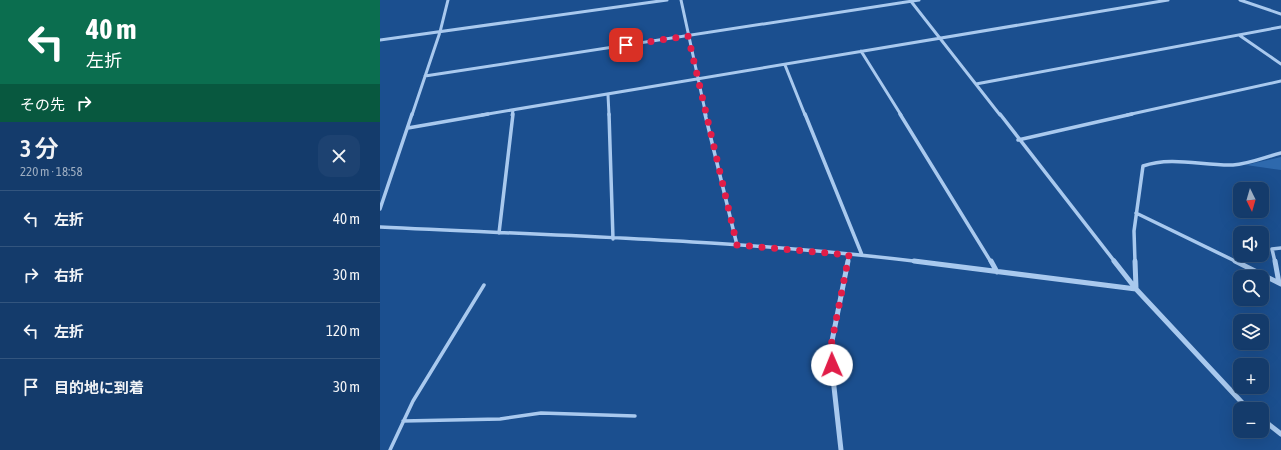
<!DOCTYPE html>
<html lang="ja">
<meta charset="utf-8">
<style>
body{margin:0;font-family:"Asap Condensed","Noto Sans JP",sans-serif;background:#1d4271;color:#f1f3f6;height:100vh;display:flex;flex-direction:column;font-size:15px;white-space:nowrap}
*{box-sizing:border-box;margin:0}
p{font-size:13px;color:#9dadc1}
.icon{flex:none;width:22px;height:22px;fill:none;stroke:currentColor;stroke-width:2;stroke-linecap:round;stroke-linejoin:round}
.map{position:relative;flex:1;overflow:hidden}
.details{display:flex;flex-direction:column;background:#143b6b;width:380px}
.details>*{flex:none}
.banner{background:#0b6e4f;color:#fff;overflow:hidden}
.needle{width:26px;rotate:175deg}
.buttons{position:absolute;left:853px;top:182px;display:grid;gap:8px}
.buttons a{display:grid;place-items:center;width:36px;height:36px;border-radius:8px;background:#143b6b;box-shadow:0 4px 16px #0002,0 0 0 1px #33557e;font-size:20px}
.pin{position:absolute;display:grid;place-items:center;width:34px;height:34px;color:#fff;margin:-17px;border-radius:8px;box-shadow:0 2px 6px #0006}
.me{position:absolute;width:44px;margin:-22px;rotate:359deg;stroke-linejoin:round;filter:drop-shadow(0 0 3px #0008)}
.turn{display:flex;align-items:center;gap:14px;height:84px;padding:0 20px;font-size:18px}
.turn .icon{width:52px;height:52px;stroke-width:2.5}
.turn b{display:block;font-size:28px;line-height:34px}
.then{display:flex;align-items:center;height:38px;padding:0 20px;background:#0003;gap:8px;font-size:15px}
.round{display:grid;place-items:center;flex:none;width:42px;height:42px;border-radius:12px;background:#1d4271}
.overview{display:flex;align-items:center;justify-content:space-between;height:68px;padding:0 20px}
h1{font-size:24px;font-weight:600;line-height:30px}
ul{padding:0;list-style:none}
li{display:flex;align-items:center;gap:12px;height:56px;padding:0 20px;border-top:1px solid #33557e}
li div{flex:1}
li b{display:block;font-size:15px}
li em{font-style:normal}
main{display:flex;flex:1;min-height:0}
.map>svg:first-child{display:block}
.green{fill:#2e69ad}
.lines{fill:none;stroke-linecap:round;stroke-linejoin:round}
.service{stroke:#a9c9ee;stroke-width:3.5}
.minor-far2{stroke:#a9c9ee;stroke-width:3}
.minor-far1{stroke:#a9c9ee;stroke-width:3.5}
.minor{stroke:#a9c9ee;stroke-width:5}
.route{stroke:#e11d48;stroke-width:7;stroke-dasharray:0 12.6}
</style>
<main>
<section class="details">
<div class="banner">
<div class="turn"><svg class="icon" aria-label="left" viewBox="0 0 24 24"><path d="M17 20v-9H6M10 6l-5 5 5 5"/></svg><div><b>40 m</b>左折</div></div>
<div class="then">その先<svg class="icon" aria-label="right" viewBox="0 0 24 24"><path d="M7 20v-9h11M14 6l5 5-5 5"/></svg></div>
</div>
<div class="overview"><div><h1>3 分</h1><p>220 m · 18:58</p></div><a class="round"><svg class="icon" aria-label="close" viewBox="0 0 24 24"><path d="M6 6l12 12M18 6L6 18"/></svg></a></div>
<ul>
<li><svg class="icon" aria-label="left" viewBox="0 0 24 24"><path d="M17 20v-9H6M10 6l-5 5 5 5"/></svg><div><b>左折</b></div><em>40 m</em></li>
<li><svg class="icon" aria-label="right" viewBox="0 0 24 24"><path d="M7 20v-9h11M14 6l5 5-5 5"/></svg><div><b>右折</b></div><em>30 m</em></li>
<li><svg class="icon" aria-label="left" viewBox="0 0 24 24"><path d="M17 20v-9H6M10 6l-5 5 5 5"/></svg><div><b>左折</b></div><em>120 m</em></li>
<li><svg class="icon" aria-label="arrive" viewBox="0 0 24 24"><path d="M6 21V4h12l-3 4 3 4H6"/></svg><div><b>目的地に到着</b></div><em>30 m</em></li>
</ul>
</section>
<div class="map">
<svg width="901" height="450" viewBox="0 0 901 450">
<rect width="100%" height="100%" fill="#1b4f8f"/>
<!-- green -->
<path class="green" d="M 901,157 L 901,170 L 866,165 Z"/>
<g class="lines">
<!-- service -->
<path class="service" d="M 23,421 L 120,419 L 161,413 L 255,416
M 10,450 L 33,401 L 104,285"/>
<!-- minor-far2 -->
<path class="minor-far2" d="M 301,0 L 326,115
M 530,0 L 620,115
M 860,0 L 901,14
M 859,35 L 901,64
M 0,40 L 287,0
M 481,51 L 521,115
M 405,65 L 425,115
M 45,76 L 539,0
M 596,84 L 901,27
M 228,95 L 229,115
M 32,115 L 60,32 L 68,0
M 102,115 L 788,0
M 132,115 L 133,111
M 747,115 L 901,81"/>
<!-- minor-far1 -->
<path class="minor-far1" d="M 229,114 L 233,239
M 325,114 L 357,245
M 425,114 L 482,255
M 520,114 L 611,262
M 620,114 L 735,262
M 28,128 L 108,114
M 638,140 L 752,114
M 0,209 L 32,114
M 756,213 L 857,262
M 0,227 C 181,236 363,240 542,262
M 119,233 L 133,114
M 468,262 L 469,255
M 755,262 L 754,231 L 763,166 C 792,156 823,166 853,165 C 869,164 885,157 901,153
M 895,262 L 892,249 L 901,248"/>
<!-- minor -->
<path class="minor" d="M 534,261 L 756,289
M 611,261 L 617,272
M 734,261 L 756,289 L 868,409
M 755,261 L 756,288
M 855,261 L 901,284
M 895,261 L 899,283
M 882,419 L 901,434
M 461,450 L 450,351 L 468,261"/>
</g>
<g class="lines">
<!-- route -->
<path class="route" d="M 246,45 L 308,36 L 357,245 L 469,255 L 450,351 L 452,365"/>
</g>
</svg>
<div class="buttons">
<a><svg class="needle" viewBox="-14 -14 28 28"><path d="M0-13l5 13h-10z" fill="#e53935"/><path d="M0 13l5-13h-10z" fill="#9dadc1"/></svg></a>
<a><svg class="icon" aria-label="sound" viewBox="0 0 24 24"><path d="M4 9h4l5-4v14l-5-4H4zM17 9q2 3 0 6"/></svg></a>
<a><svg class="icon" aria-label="search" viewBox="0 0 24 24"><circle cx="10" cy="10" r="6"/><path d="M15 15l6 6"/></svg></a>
<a><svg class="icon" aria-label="layers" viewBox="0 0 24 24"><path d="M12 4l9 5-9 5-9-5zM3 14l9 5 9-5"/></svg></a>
<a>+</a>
<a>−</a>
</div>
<div class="pin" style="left:246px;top:45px;background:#d93025"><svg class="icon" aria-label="arrive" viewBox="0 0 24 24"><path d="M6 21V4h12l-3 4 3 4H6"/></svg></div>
<svg class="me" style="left:452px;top:365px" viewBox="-20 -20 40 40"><circle r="19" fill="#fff"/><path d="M0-13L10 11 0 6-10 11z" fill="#e11d48"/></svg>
</div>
</main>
